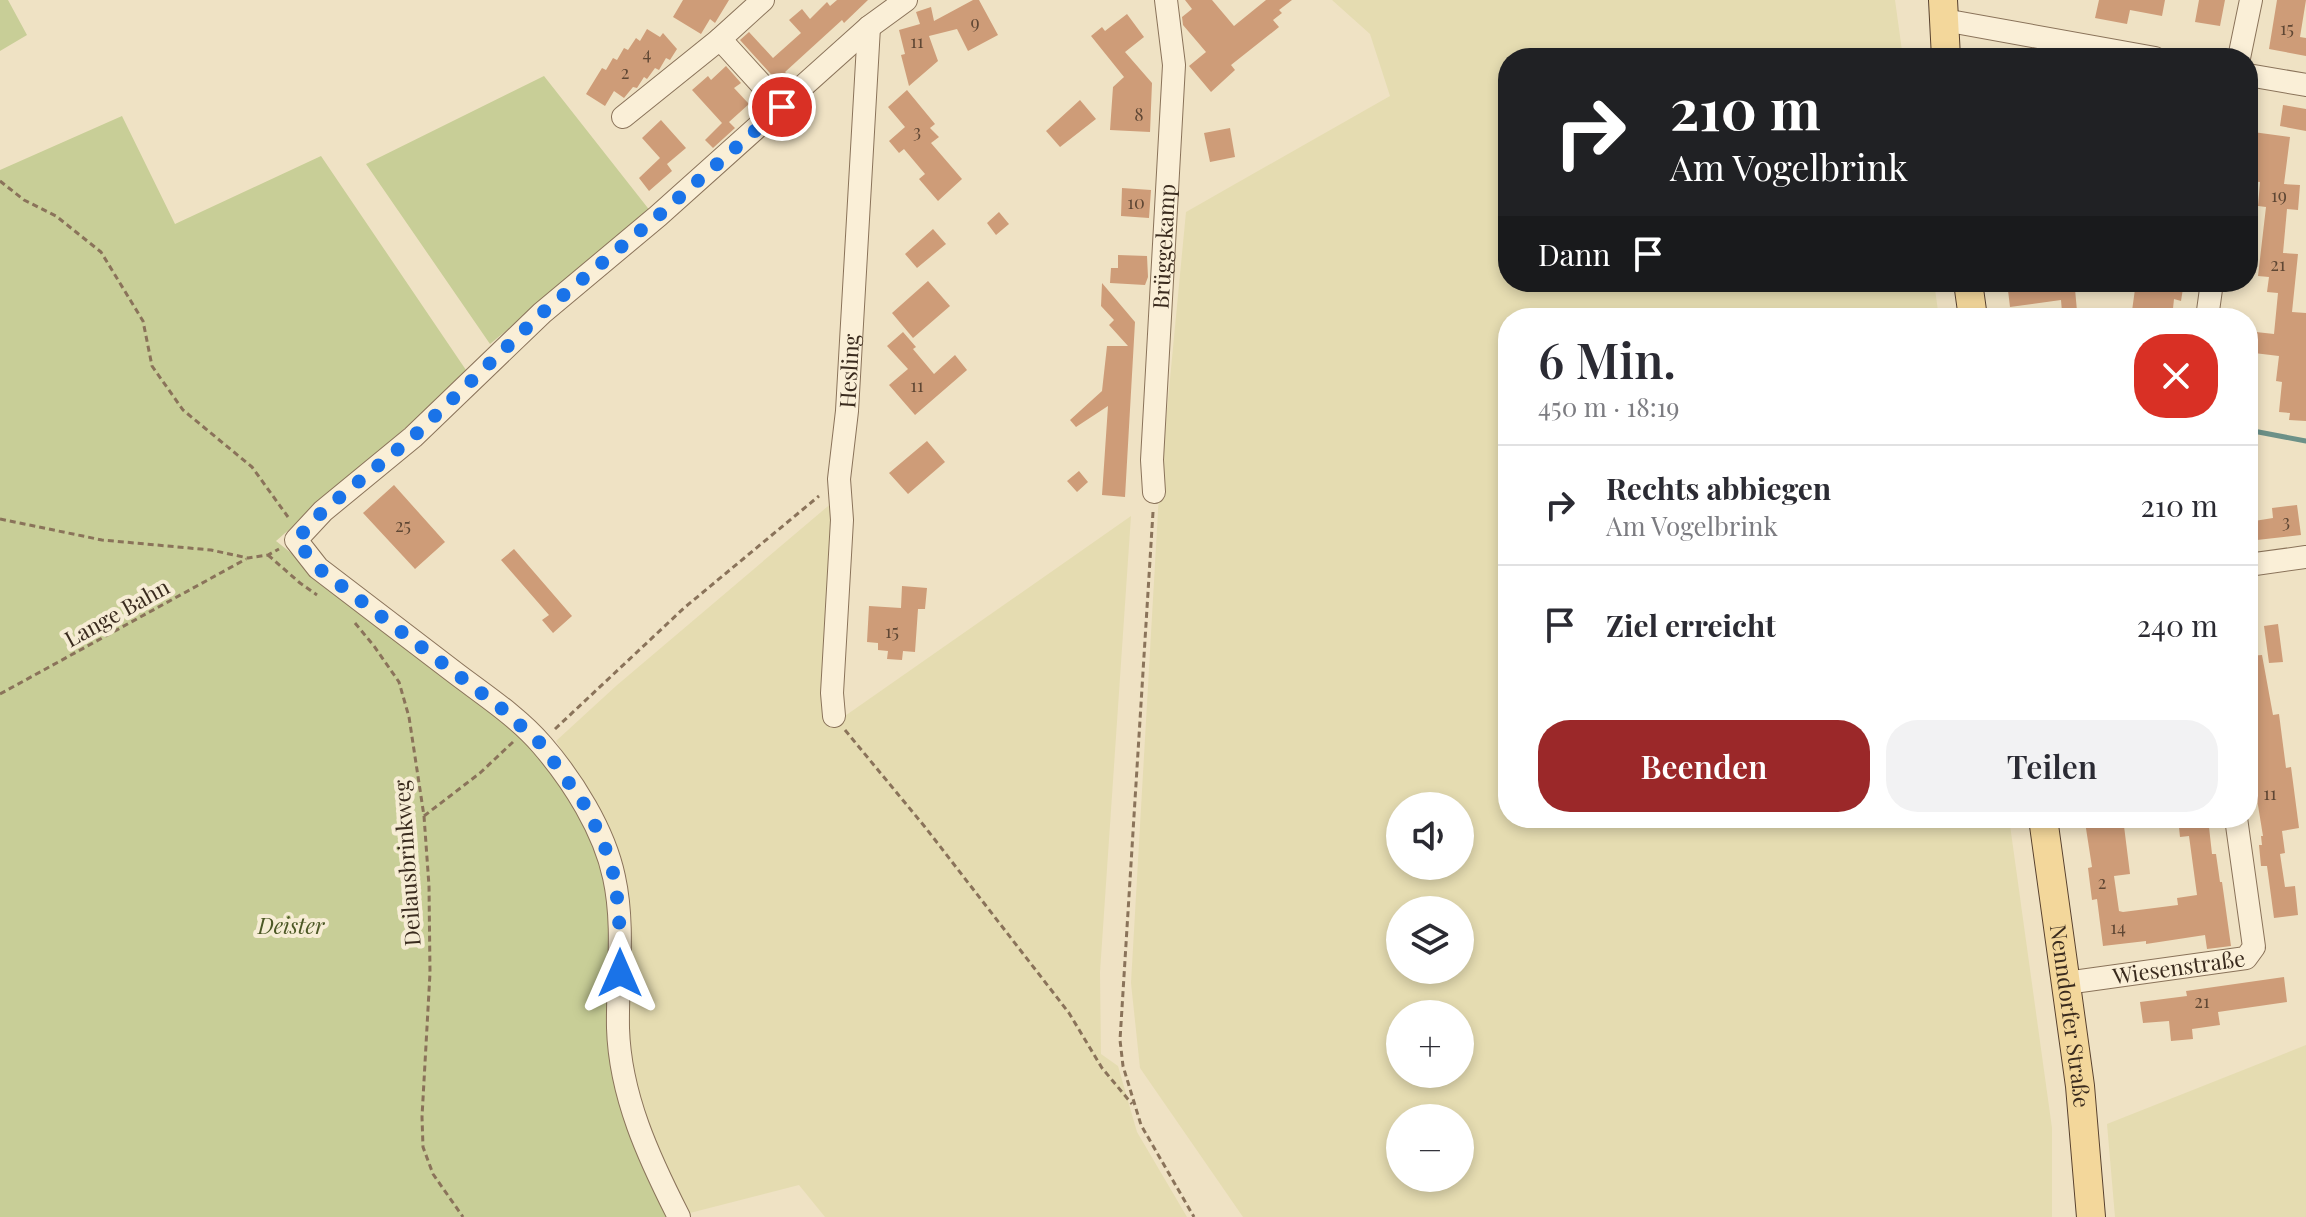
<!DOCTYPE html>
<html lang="de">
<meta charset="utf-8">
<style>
body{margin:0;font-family:"Playfair Display",serif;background:#f2f2f3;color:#2b2b33;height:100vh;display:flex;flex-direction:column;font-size:30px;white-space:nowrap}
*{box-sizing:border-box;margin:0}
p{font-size:26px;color:#7c7c81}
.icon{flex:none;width:44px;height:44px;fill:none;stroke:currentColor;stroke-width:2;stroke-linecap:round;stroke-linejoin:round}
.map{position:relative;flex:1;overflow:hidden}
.side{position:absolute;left:1498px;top:308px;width:760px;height:520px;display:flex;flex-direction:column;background:#fff;border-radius:32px;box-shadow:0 4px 12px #0003}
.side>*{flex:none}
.hud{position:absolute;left:1498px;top:48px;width:760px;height:244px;border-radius:32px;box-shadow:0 4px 12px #0003;background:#202124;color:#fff;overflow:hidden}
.tools{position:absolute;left:1386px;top:792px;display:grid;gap:16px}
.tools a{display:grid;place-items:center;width:88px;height:88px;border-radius:50%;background:#fff;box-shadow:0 4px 12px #0003;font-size:40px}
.pin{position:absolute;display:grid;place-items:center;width:68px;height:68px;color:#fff;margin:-34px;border:4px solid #fff;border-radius:50%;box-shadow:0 2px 8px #0007}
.me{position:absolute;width:88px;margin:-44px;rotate:0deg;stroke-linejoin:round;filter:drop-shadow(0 0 6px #0008)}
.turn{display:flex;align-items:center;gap:28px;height:168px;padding:0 40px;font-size:36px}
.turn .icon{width:104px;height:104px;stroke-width:2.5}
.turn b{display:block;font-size:56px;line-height:68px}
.then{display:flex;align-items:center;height:76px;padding:0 40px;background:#0003;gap:16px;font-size:30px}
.round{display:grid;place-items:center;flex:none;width:84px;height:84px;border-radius:32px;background:#f2f2f3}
.headline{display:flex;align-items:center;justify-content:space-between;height:136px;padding:0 40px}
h1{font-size:48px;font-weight:600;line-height:60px}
.cta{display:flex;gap:16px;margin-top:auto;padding:16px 40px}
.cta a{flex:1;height:92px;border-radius:32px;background:#9b2829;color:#fff;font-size:32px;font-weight:600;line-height:92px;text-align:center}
.cta a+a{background:#f2f2f3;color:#2b2b33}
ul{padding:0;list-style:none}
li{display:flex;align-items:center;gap:24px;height:120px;padding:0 40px;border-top:2px solid #e1e1e2}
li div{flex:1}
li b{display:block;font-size:30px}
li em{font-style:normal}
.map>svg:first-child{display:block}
.farmland{fill:#e5dcb1;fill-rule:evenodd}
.green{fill:#c8ce97}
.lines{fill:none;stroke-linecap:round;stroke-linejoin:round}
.stream{stroke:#6c9188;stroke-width:5}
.building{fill:#ce9c78}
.minor-casing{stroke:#8a735a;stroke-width:24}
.major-casing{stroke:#58412e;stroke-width:30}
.path{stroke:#8a735a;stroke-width:3;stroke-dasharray:6 4;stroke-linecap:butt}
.minor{stroke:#faefd7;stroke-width:22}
.major{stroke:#f3d79b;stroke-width:28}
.route{stroke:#1a73e8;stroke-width:14;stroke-dasharray:0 25.2}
.labels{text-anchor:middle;stroke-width:8;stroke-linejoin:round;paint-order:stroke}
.number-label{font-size:18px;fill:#5f4734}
.street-label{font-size:22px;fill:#3a2b1e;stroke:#f6ecd4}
.park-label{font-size:22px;font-style:italic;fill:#4b5724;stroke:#f6ecd4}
</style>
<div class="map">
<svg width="2306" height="1217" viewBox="0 0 2306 1217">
<rect width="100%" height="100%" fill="#efe2c4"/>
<!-- farmland -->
<path class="farmland" d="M 1332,0 L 1895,0 L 1903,58 L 1508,58 L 1508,282 L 1934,282 L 1939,318 L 1508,318 L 1508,818 L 2009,818 L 2052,1128 L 2052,1217 L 1243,1217 L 1140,1068 L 1131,983 L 1159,494 L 1186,212 L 1390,96 L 1370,34 ZM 1400,806 L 1460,806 L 1460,866 L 1400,866 ZM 1400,910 L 1460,910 L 1460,970 L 1400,970 ZM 1400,1014 L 1460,1014 L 1460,1074 L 1400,1074 ZM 1400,1118 L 1460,1118 L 1460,1178 L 1400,1178 Z
M 834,501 L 842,718 L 1131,516 L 1100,972 L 1101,1054 L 1118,1066 L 1137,1132 L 1187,1217 L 825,1217 L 799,1185 L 686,1214 L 643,1121 L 627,1029 L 632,955 L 623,877 L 588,792 L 556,741 L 616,686 Z
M 2306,1045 L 2306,1217 L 2115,1217 L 2107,1124 Z"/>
<!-- green -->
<path class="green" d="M 0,0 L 8,0 L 27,35 L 0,51 Z
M 544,76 L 651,212 L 490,344 L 366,164 Z
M 122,116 L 175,224 L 321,156 L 468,373 L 276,541 L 536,747 L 581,812 L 608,882 L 611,1020 L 670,1217 L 0,1217 L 0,170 Z"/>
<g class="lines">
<!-- stream -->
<path class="stream" d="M 2248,430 L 2306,441"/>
</g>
<!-- building -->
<path class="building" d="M 683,0 L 729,0 L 715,23 L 710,19 L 701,34 L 673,17 Z
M 837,0 L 868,0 L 844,23 L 842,20 L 785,72 L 788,75 L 779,83 L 740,40 L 749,32 L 773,58 L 801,33 L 789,20 L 802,9 L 810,19 L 827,2 L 830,6 Z
M 973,0 L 979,0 L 998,35 L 968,51 L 957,29 L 929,36 L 938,61 L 909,86 L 901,55 L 905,54 L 899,30 L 920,24 L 916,12 L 931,7 L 934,21 Z
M 1185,0 L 1212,0 L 1234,26 L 1266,0 L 1292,0 L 1279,10 L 1282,13 L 1273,20 L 1279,27 L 1231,65 L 1235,70 L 1211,92 L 1189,66 L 1206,52 L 1183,25 L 1182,17 L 1192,9 Z
M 2099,0 L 2165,0 L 2162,16 L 2130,10 L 2127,24 L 2095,18 Z
M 2199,0 L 2225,0 L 2220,26 L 2195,22 Z
M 2277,0 L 2306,0 L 2300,37 L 2306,38 L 2306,56 L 2269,49 Z
M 1127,14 L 1144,37 L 1125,52 L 1152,83 L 1150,132 L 1110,130 L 1113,87 L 1124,77 L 1091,36 L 1102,27 L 1105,31 Z
M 647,29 L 660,37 L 663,33 L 677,49 L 670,60 L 666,58 L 659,70 L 655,68 L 647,79 L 644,77 L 637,88 L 633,87 L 624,98 L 614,91 L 605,106 L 586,94 L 602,68 L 606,70 L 613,58 L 617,60 L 624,48 L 628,50 L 636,38 L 640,41 Z
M 726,66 L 741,83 L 734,88 L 749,104 L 729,122 L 735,128 L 713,148 L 705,140 L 722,123 L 692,90 L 708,76 L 711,80 Z
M 907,90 L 935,124 L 930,128 L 939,137 L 931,143 L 962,179 L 938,201 L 919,179 L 925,174 L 904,149 L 899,153 L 889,141 L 905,127 L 888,107 Z
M 1080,100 L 1096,119 L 1060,147 L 1046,131 Z
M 2283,105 L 2306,109 L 2306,131 L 2280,126 Z
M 661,120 L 686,148 L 667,164 L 672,171 L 649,191 L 639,178 L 660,158 L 642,138 Z
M 1230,128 L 1235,157 L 1210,162 L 1204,133 Z
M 2253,132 L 2290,137 L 2284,184 L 2300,185 L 2298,210 L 2287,209 L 2283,253 L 2298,254 L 2292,312 L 2306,313 L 2306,421 L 2289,420 L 2290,413 L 2279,412 L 2282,382 L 2276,381 L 2279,356 L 2254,353 L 2256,332 L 2274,334 L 2278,293 L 2267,292 L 2269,277 L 2258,276 L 2266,207 L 2258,206 L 2260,182 L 2248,181 Z
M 1122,188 L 1151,190 L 1149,218 L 1121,216 Z
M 999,212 L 1009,224 L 996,235 L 987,223 Z
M 933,229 L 946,244 L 917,268 L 905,254 Z
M 1118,255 L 1147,256 L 1148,277 L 1145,285 L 1110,283 L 1111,268 L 1118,268 Z
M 928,281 L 950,306 L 913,338 L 892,313 Z
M 2007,282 L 2031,282 L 2032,288 L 2069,283 L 2069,289 L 2075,289 L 2077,311 L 2062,312 L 2061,300 L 2010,307 Z
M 2136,282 L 2184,282 L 2181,301 L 2174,299 L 2172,318 L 2131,318 Z
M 1102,283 L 1135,322 L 1125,497 L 1102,495 L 1108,406 L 1076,427 L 1070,420 L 1102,391 L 1107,346 L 1128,346 L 1109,325 L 1114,320 L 1101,306 Z
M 903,332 L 916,347 L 913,349 L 934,374 L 955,355 L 967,370 L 915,415 L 889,385 L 908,369 L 887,346 Z
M 927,441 L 945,462 L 908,494 L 889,473 Z
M 1079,471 L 1088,482 L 1077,492 L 1067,481 Z
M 394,485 L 445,542 L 415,569 L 363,513 Z
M 2297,505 L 2301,535 L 2248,541 L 2248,522 L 2273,518 L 2272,508 Z
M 514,549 L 572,616 L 553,633 L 542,620 L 549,615 L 501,560 Z
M 902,586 L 927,588 L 925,609 L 918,609 L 915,652 L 903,651 L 902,660 L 887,659 L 888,651 L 878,650 L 878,643 L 867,642 L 869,606 L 901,608 Z
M 2278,624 L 2283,662 L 2269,663 L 2264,626 Z
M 2262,655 L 2273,715 L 2279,714 L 2286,768 L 2291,767 L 2299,828 L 2282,831 L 2285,853 L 2280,854 L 2285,887 L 2295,886 L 2298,915 L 2274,918 L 2267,866 L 2261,866 L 2259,845 L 2262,845 L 2261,836 L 2263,836 L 2248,744 L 2250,744 L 2248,730 L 2248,656 Z
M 2123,818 L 2130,874 L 2114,876 L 2119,911 L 2123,912 L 2178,905 L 2177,898 L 2197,895 L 2189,836 L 2180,837 L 2178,818 L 2208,818 L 2212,854 L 2216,854 L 2220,882 L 2222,882 L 2231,946 L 2207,949 L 2205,935 L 2146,944 L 2146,941 L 2103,946 L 2097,899 L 2092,900 L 2088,868 L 2092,867 L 2085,822 Z
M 2284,977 L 2287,1002 L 2218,1012 L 2220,1025 L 2192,1029 L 2193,1039 L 2171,1041 L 2169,1021 L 2143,1023 L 2140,1002 L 2187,996 L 2186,991 Z"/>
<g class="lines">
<!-- minor casing -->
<g class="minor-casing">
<g id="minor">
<path d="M 1944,20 L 2155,58"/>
<path d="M 720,39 L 763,0"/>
<path d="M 2239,58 L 2251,0"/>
<path d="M 2248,75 L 2306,85"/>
<path d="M 623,117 L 720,39 L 782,107"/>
<path d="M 2207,318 L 2212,282"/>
<path id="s1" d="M 1154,492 L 1152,460 L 1174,65 L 1166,0"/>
<path d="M 2248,565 L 2306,557"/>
<path id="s2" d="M 834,716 L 832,693 L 842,520 L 839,479 L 847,411 L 869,27"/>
<path id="s3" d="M 2066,983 L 2246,958 L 2254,947 L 2236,818"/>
<path d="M 679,1217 C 649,1158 620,1096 618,1028 C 617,978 625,927 614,877 C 604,830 573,781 542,745 C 519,718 486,696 458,675 C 411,639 365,604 318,568 L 296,540 L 323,511 L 413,437 L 542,313 L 658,216 L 869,27 L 906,0"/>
</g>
</g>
<!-- major casing -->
<g class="major-casing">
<g id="major">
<path d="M 1943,0 L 1946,58"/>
<path d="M 1968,282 L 1973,318"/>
<path id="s4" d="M 2043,818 L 2080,1086 L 2091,1217"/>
</g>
</g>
<!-- path -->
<path class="path" d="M 0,181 L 24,200 L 56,216 L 101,252 L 143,321 L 152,366 L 183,410 L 252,467 L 288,517
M 1153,512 L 1120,1040 L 1123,1066 L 1141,1125 L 1194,1217
M 0,519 L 102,540 L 211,550 L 248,558 L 268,555 L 279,549
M 268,555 L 300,583 L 317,595
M 355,623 L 374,646 L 399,682 L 409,717 L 424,816 L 429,886 L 430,973 L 422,1117 L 423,1147 L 433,1174 L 463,1217
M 0,694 L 246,559
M 555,729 L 684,608 L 819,496
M 845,730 L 925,827 L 1069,1013 L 1102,1068 L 1132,1104
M 424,816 L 480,773 L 513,742"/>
<!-- minor -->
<use href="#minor" class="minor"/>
<!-- major -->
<use href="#major" class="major"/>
</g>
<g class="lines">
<!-- route -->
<path class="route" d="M 620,973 L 619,912 L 614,876 L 603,841 L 584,804 L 541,744 L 501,708 L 318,568 L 296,540 L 323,511 L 413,437 L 542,313 L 658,216 L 782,107"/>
</g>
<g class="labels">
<!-- number labels -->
<g class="number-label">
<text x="975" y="29">9</text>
<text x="2287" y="35">15</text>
<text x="917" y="48">11</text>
<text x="647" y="60">4</text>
<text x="625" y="79">2</text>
<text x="1139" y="121">8</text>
<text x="917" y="138">3</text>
<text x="2279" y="202">19</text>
<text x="1136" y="209">10</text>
<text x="2278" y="271">21</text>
<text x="917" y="392">11</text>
<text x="2286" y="528">3</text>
<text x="403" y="532">25</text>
<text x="892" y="638">15</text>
<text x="2270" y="800">11</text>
<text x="2102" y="889">2</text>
<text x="2118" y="934">14</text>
<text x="2202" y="1008">21</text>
</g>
<!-- street labels -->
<g class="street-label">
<text dy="8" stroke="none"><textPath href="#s1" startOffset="246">Brüggekamp</textPath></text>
<text dy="8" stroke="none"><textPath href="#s2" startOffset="346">Hesling</textPath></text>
<text transform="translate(117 613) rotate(-29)" y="8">Lange Bahn</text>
<text transform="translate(407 863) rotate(-94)" y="8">Deilausbrinkweg</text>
<text dy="8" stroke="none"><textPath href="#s3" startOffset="114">Wiesenstraße</textPath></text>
<text dy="8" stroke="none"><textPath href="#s4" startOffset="200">Nenndorfer Straße</textPath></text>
</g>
<!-- park labels -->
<g class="park-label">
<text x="291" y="934">Deister</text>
</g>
</g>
</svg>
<div class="tools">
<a><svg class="icon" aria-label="sound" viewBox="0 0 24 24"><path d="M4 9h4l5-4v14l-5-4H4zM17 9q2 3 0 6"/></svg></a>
<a><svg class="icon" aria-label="layers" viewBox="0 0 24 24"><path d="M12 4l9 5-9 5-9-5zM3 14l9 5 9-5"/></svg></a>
<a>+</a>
<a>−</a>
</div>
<div class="pin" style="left:782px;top:107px;background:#d93025"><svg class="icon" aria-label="arrive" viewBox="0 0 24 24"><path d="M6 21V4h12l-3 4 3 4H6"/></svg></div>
<svg class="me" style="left:620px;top:973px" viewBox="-20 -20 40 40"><path d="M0-17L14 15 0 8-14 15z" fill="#1a73e8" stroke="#fff" stroke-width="4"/></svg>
<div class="hud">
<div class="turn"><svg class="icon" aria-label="right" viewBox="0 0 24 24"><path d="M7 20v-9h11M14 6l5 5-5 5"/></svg><div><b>210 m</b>Am Vogelbrink</div></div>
<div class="then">Dann<svg class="icon" aria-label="arrive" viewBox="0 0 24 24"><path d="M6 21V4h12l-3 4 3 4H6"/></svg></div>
</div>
<section class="side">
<div class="headline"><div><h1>6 Min.</h1><p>450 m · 18:19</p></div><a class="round" style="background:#d93025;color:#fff"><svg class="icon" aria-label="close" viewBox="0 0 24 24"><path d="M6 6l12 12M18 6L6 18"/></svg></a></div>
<ul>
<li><svg class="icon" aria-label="right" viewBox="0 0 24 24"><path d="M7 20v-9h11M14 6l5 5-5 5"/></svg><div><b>Rechts abbiegen</b><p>Am Vogelbrink</p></div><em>210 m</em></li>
<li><svg class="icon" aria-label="arrive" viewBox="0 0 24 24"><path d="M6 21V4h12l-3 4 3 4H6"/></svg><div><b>Ziel erreicht</b></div><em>240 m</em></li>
</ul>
<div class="cta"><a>Beenden</a><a>Teilen</a></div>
</section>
</div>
